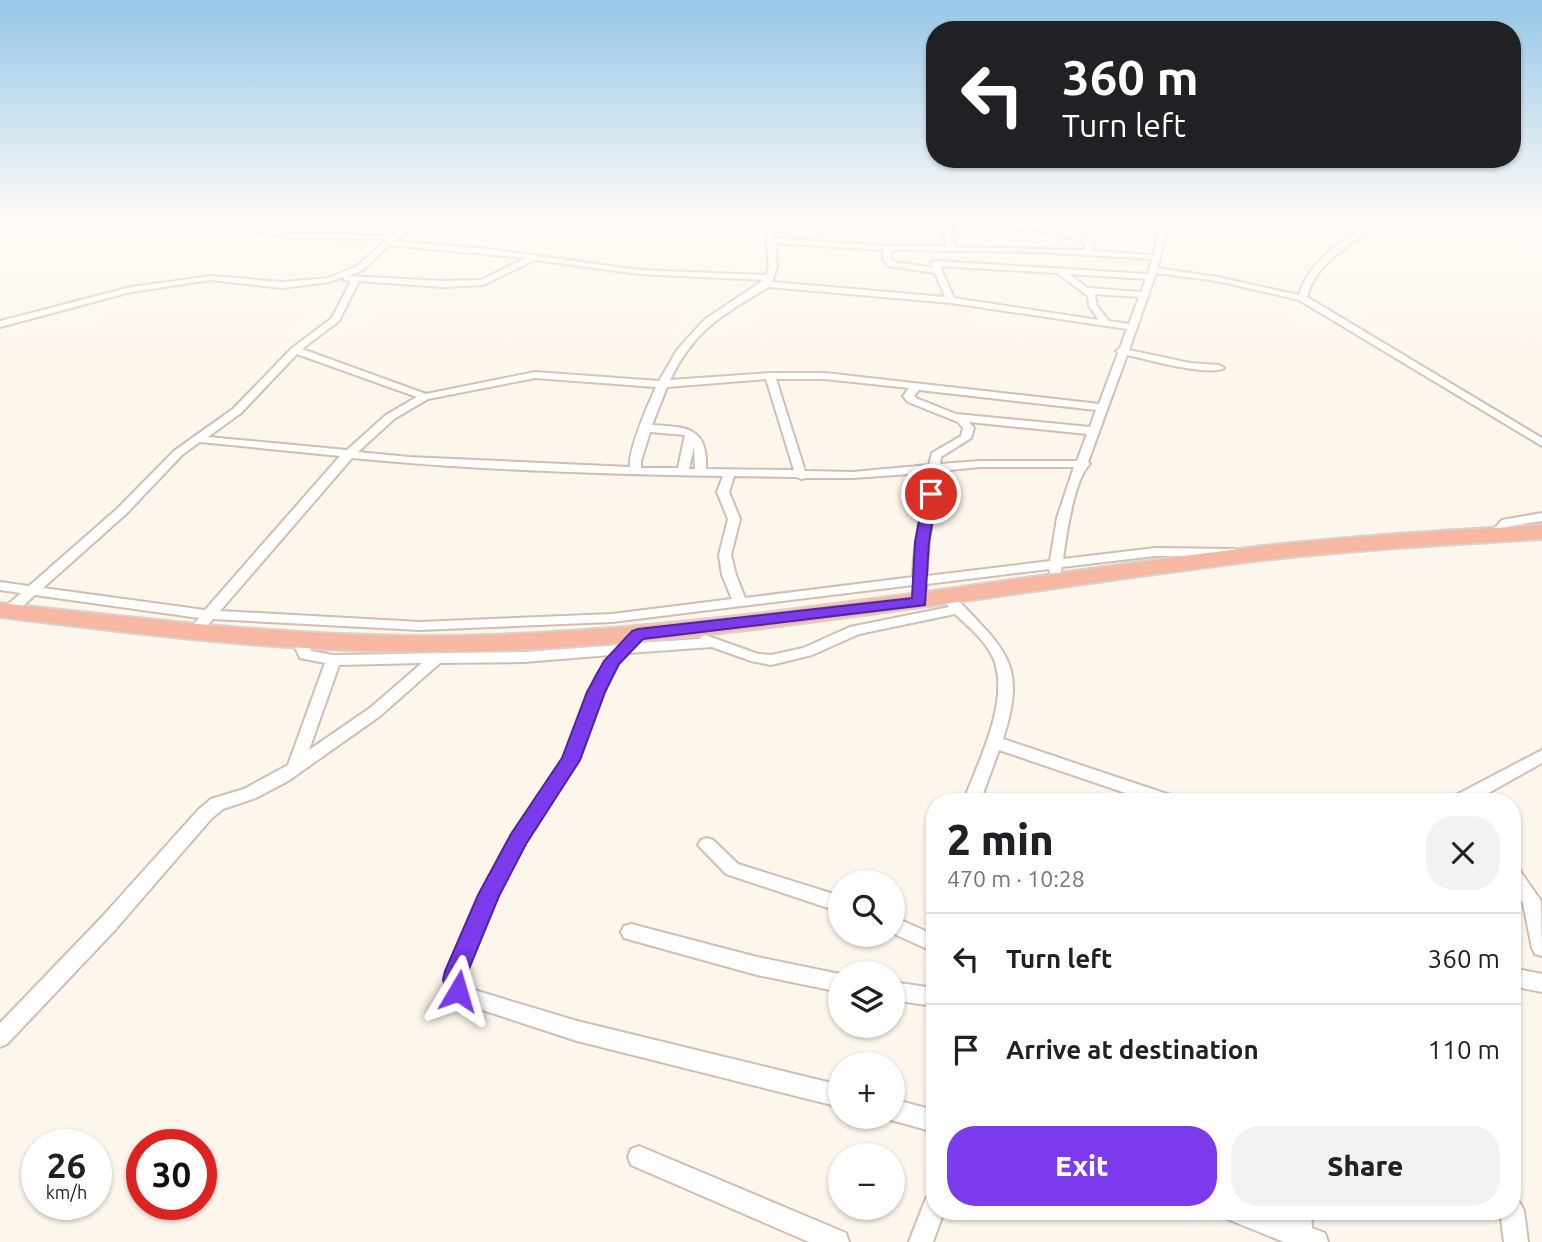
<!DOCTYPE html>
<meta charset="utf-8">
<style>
body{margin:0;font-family:Ubuntu,sans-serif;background:#f2f2f2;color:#202124;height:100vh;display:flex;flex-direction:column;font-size:26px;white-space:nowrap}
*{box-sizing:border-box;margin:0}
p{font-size:23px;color:#757577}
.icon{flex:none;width:38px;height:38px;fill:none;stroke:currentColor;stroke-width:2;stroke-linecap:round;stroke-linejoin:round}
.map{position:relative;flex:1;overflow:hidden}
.panel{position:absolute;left:926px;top:793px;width:595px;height:427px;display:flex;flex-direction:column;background:#fff;border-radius:28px;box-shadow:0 2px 5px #0004}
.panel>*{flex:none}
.guide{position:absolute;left:926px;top:21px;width:595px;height:147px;border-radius:28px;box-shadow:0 2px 5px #0004;background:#202124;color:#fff;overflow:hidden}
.controls{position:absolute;left:828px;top:870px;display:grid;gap:14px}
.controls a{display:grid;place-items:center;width:77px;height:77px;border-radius:50%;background:#fff;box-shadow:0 2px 5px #0004;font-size:35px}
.speed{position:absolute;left:21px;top:1129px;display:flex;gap:14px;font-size:35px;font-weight:700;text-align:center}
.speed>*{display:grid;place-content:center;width:91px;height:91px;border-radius:50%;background:#fff;box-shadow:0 2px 5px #0004;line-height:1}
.speed small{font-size:18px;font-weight:400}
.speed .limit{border:10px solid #d22;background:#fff;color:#111}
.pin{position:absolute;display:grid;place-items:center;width:60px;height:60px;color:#fff;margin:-30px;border:4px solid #fff;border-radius:50%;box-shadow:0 2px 7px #0007}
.me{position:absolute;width:77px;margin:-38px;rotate:7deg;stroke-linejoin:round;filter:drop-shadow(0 0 5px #0008)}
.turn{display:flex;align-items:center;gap:24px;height:147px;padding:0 21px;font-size:32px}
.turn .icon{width:91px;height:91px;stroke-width:2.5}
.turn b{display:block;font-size:49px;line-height:60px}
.round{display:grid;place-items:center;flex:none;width:74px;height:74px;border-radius:28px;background:#f2f2f2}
.overview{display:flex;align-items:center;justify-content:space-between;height:119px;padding:0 21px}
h1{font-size:42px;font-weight:800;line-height:52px}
.primary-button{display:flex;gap:14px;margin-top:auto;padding:14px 21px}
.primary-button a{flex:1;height:80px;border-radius:28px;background:#7c3aed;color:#fff;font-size:28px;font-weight:800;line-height:80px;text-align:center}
.primary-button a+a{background:#f2f2f2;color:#202124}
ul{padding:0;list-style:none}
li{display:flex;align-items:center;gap:21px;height:91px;padding:0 21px;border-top:2px solid #e0e0e0}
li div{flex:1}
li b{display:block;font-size:26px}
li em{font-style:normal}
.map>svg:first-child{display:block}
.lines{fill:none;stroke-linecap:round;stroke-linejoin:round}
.street-casing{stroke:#d1beb0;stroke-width:4}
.highway-casing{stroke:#dad1cd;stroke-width:4}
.street{fill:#fff;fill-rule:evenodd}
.highway{fill:#f7b7a3;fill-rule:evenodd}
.route{fill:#7c3aed;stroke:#51269a;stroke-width:2}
</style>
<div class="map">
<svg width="1542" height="1242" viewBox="0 0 1542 1242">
<rect width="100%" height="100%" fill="#fdf6ec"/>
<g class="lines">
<!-- street casing -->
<g class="street-casing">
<path id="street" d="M 413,222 L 422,222 L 394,241 L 489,249 L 639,270 L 766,275 L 769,267 L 765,222 L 773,222 L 774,238 L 888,246 L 947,246 L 942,222 L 950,222 L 955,247 L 1084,250 L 1086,245 L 1079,240 L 1052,232 L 968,222 C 1003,222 1067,220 1094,244 L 1091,251 L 1153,255 L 1161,222 L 1169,222 L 1157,268 L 1217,277 L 1299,295 C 1307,262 1344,241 1369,222 L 1377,222 C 1353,245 1315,262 1307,297 L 1542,438 L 1542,446 L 1299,300 L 1217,281 L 1156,273 L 1129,350 L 1190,363 L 1219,365 L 1224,368 C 1210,377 1146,359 1127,355 L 1088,462 L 1090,464 C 1074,478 1066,537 1063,559 L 1155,548 L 1234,549 L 1240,553 L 1239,556 L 1155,556 L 1062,567 L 1060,573 L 1050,573 L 1049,569 L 927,584 L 925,592 L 915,592 L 913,585 L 612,622 L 420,630 L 213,619 L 199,635 L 194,636 L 187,632 L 199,618 L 35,595 L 14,614 L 4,614 L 2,611 L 4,608 L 21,593 L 0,590 L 0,582 L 29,586 L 118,508 L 174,451 L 233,409 L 292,348 L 332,318 L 351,281 L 344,280 L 343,277 L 329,282 L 282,288 L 211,280 L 131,292 L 0,327 L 0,321 L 131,287 L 211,276 L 282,282 L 328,278 L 357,266 L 387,239 L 289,238 L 247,229 L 251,227 L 289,234 L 392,235 ZM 775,243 L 884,250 L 883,259 L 888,266 L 935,273 L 945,297 L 772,282 L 777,267 ZM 389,245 L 525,258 L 481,280 L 442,281 L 348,276 L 363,270 ZM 892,250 L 1037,252 L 1152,259 L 1148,274 L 935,261 L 931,263 L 933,268 L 894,262 L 891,259 ZM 535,260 L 639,274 L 764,280 L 704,320 L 677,350 L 659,381 L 535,372 L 426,394 L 302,349 L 339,321 L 359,281 L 442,287 L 483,285 ZM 940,266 L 1057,273 L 1088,296 L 1089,306 L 1099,320 L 954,298 ZM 1069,274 L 1146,279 L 1141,292 L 1088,288 ZM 769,287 L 951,303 L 1127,329 L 1120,348 L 1116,351 L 1118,353 L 1099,404 L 825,373 L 770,373 L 670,380 C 695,329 722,315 769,287 ZM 1095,294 L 1139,297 L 1129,324 L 1109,321 L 1097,306 ZM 297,354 L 417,397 L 386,415 L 347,450 L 208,437 L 241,413 ZM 535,378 L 656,387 C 648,405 628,449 630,467 L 409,457 L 358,452 L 394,419 L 428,399 ZM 766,379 L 794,470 L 706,469 C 708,427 687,427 652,425 L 667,387 ZM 776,379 L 825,379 L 909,388 L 903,396 L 908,402 L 958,422 L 963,428 L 961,436 L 932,453 L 929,465 L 853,472 L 805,471 ZM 919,390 L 1096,410 L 1090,427 L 956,414 L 916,398 L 914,396 ZM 969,422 L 1087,434 L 1077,461 L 980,461 L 940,464 L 941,457 L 971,438 L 974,428 ZM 650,432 L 685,435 L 678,468 L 641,468 L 641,461 ZM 200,442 L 340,456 L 205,610 L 43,588 L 126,514 L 182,455 ZM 694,446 L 695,469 L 689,469 ZM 352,458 C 475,470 599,474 723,476 L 717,492 L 728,519 L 719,555 L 722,575 L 732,599 L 612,614 L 420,622 L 220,611 ZM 980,467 L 1074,467 L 1057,518 L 1050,561 L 927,576 C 927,538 933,504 950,470 ZM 937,472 C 921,505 914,540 913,577 L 745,598 L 736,575 L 731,555 L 740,519 L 729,492 L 734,476 L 796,477 L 801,479 L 806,478 L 853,478 Z
M 1542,513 L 1542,521 L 1510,526 L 1498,538 L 1494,539 L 1488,535 L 1502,520 Z
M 953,599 L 958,600 C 1006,651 1027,665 1003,739 L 1179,798 L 1181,802 L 1152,802 L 999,750 L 980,802 L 963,802 C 978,763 1010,701 994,660 C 987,642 969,627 955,614 L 859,634 L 812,655 L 771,665 L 751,661 L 712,647 L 628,653 L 618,664 L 610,676 L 579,760 L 525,843 L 498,895 L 467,971 L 465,982 L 474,990 L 577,1021 L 840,1085 L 840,1107 L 577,1041 L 461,1003 L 448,991 L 445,985 L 447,971 L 480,895 L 512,834 L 563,759 L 596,676 L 610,655 L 524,662 L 440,663 L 380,716 L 288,781 L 256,798 L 223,809 L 211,819 L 115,930 L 7,1044 L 0,1047 L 0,1023 L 101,918 L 199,809 L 211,799 L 244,789 L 288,765 L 325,663 L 300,658 L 295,647 L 299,637 L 309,637 L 311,651 L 333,655 L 524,652 L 620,645 L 633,632 L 638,631 L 645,635 L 638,643 L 698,639 L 705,635 L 758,654 L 771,655 L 803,648 L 850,627 L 949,607 L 946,603 ZM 422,663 L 370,708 L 309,750 L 339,665 Z
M 1542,750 L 1542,763 L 1472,802 L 1455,802 L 1454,799 L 1456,795 Z
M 707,838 L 713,840 L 738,864 L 840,896 L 840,912 L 726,874 L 698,845 L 701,840 Z
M 1512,866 L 1518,868 L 1541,901 L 1542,956 L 1535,954 L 1532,948 L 1523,903 L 1512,887 Z
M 892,916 L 934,935 L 934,952 L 892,933 Z
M 631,924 L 757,957 L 840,974 L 840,992 L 757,975 L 631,940 L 624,938 L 621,932 L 624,926 Z
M 1512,968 L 1542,974 L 1542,992 L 1512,986 Z
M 892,982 L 934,988 L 934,1006 L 892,1000 Z
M 892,1099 L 934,1110 L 934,1132 L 884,1118 L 892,1116 Z
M 639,1146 L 846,1233 L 849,1242 L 809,1242 L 631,1165 L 628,1157 L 631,1149 Z
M 934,1194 L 934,1211 L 944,1211 L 933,1242 L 909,1242 L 926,1198 Z
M 1512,1199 L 1520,1203 L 1524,1211 L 1528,1242 L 1504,1242 L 1500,1211 L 1512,1211 Z
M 1223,1211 L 1266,1211 L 1287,1219 L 1287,1211 L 1311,1211 L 1312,1228 L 1325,1233 L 1328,1242 L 1284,1242 L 1227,1219 Z"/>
</g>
<!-- highway casing -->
<g class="highway-casing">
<path id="highway" d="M 1542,525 L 1542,539 C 1444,545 1345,550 1247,562 C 995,593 744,641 489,651 C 325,657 162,637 0,617 L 0,603 C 162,621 325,641 489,635 C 744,626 995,579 1247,548 C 1345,536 1444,531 1542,525 Z"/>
</g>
<!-- street -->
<use href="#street" class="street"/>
<!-- highway -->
<use href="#highway" class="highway"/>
</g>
<!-- sky -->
<linearGradient id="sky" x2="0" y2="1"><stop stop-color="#97c7e8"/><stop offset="0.56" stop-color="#fefbf6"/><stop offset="1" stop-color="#fefbf6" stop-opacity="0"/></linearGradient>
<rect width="1542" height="396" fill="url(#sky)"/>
<!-- route -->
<path class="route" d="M 931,490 L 937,494 L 929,542 L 925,605 L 643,639 L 619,664 L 605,692 L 580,760 L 526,844 L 499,896 L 468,971 L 466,980 L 470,991 L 466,998 L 458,1001 L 450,998 L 443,980 L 445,971 L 478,895 L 511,834 L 562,758 L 587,692 L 604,661 L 632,631 L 638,629 L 912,598 L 915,542 L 924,494 Z"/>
</svg>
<div class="controls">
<a><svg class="icon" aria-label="search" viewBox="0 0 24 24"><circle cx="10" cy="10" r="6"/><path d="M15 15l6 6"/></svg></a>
<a><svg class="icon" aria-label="layers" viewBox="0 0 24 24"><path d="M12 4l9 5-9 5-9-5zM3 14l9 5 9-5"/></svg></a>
<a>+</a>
<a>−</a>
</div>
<div class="speed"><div>26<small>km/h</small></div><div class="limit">30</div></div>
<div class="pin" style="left:931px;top:494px;background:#d93025"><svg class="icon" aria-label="arrive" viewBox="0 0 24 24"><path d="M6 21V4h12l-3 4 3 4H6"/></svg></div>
<svg class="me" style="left:458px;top:991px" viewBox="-20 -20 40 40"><path d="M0-17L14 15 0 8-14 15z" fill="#7c3aed" stroke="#fff" stroke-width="4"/></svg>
<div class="guide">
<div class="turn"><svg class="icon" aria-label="left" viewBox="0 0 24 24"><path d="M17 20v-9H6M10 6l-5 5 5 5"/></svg><div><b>360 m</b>Turn left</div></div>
</div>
<section class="panel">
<div class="overview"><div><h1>2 min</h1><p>470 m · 10:28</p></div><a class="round"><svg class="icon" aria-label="close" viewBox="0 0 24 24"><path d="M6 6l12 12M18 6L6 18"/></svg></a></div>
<ul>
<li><svg class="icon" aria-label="left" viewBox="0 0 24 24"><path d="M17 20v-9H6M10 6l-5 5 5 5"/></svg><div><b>Turn left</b></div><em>360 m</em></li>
<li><svg class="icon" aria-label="arrive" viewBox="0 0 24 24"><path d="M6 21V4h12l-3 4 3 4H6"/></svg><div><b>Arrive at destination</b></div><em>110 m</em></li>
</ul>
<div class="primary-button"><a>Exit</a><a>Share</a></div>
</section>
</div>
